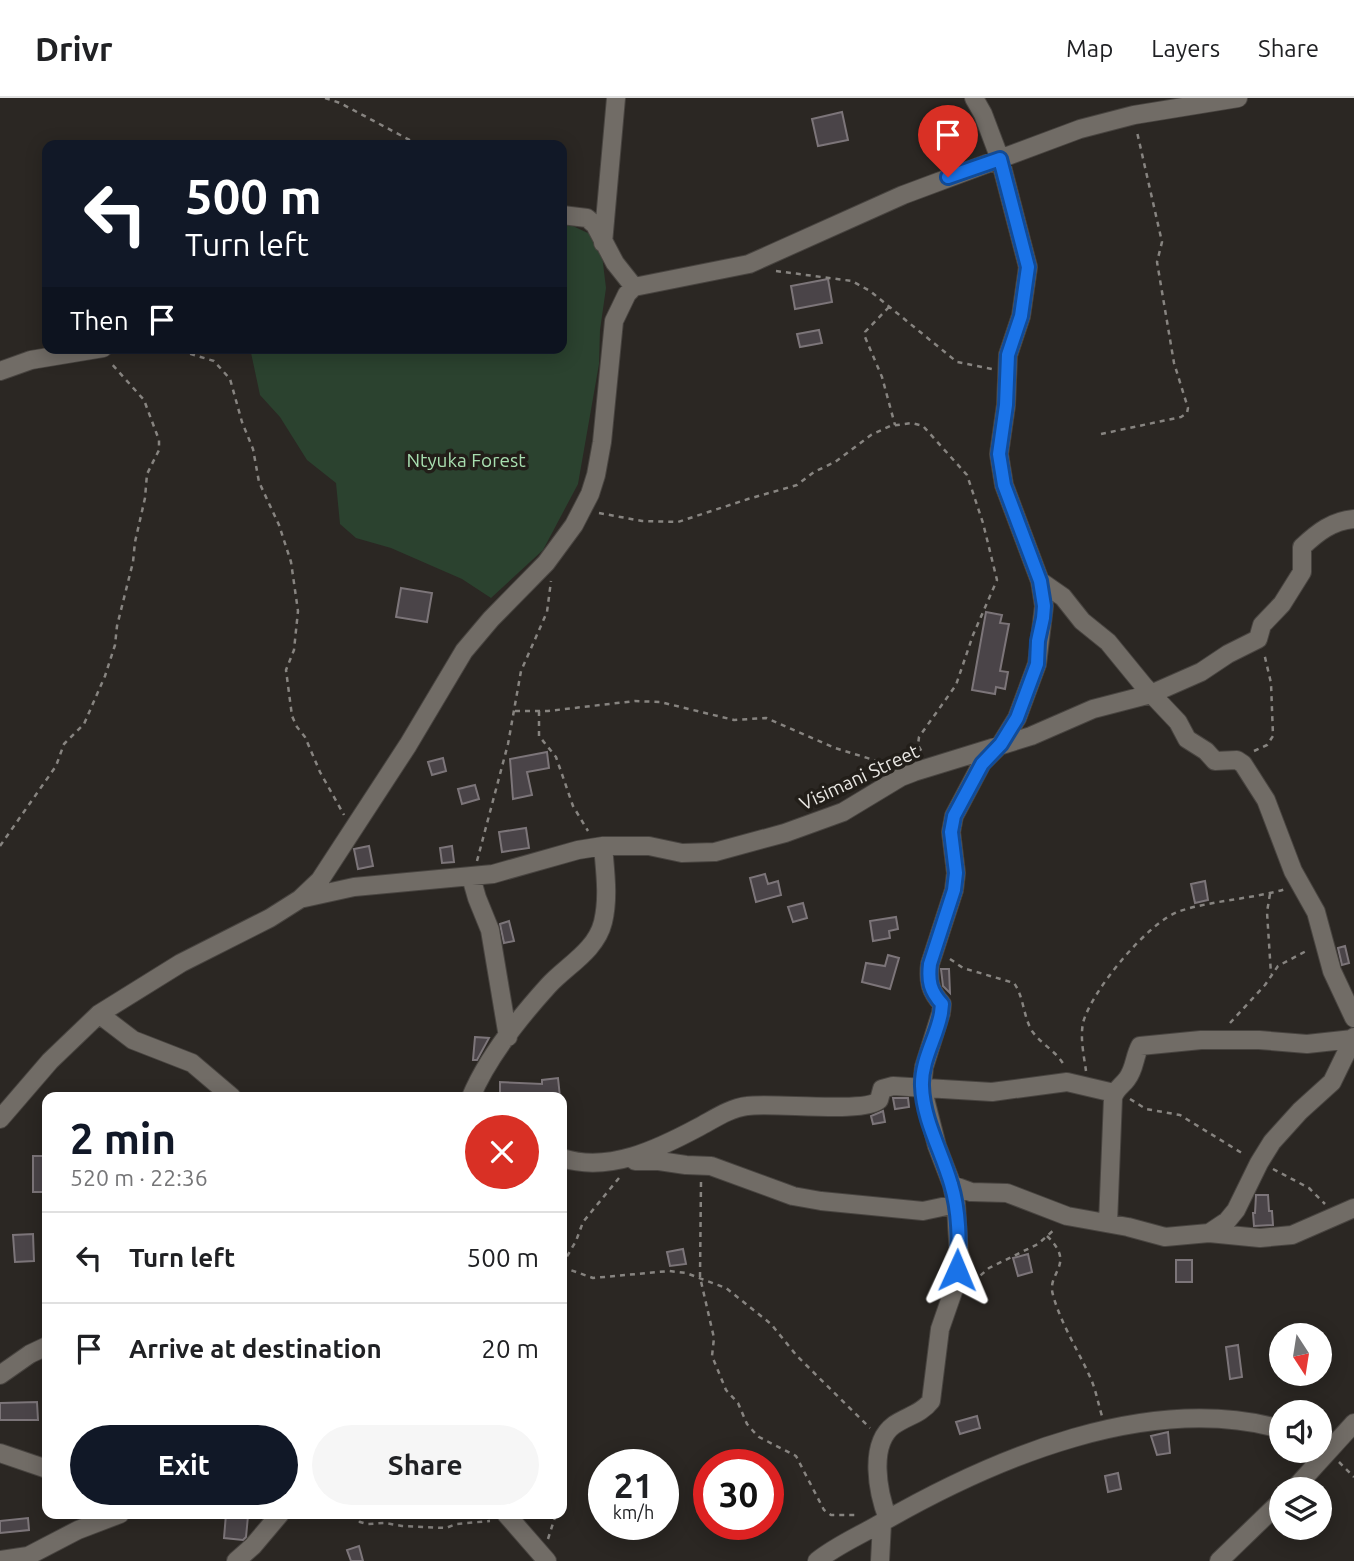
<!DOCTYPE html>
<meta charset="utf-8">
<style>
body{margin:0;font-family:Ubuntu,sans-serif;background:#f6f6f6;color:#202124;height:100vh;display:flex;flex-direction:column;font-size:26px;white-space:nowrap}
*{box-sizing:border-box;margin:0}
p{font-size:23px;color:#757577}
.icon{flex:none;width:38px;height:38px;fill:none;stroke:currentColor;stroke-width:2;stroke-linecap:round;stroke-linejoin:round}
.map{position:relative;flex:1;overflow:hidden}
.panel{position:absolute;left:42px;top:994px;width:525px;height:427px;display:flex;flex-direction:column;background:#fff;border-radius:14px;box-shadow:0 4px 18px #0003}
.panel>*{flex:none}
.top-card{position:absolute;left:42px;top:42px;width:525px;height:214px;border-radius:14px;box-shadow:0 4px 18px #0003;background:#111827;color:#fff;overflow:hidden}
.needle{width:46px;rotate:168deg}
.buttons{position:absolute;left:1269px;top:1225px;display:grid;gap:14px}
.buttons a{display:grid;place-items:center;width:63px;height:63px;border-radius:50%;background:#fff;box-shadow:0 4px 18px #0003;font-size:35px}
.speed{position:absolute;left:588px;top:1351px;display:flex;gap:14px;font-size:35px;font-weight:700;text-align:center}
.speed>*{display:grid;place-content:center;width:91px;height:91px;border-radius:50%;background:#fff;box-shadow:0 4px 18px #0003;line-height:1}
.speed small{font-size:18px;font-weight:400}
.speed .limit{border:10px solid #d22;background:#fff;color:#111}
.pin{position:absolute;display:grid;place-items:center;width:60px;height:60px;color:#fff;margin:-72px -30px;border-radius:50% 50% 50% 0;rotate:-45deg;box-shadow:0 0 7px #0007}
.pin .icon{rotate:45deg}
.me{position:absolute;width:77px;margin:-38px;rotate:1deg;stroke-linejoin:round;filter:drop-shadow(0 0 5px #0008)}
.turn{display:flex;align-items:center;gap:24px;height:147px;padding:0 28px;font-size:32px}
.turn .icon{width:91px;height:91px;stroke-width:2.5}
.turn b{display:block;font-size:49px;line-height:60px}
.then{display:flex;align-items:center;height:66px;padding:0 28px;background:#0003;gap:14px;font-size:26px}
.round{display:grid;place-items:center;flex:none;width:74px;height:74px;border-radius:37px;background:#f6f6f6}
.overview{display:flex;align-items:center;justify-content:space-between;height:119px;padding:0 28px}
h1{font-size:42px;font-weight:700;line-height:52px;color:#111827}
.action{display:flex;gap:14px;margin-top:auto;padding:14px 28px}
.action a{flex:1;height:80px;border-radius:42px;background:#111827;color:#fff;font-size:28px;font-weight:700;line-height:80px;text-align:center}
.action a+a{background:#f6f6f6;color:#202124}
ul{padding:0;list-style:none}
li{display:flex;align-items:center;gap:21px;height:91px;padding:0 28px;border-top:2px solid #e0e0e0}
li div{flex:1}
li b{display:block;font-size:26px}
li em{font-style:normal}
header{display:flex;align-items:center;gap:42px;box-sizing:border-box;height:98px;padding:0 35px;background:#fff;border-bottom:2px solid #e0e0e0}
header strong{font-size:33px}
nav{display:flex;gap:38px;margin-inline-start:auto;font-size:24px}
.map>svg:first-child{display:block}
.green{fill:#2b422f}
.building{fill:#4a4448;stroke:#7c7579;stroke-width:2}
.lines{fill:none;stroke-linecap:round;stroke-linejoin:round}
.street-casing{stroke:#484440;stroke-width:20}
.path{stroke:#878480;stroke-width:2.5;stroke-dasharray:5 5;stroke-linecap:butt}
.street{stroke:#716c66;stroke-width:18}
.route-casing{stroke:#114b97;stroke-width:18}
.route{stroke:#1a73e8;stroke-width:12}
.labels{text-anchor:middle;stroke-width:7;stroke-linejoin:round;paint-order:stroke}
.park-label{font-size:19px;fill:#a8dfb0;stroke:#221e19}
.street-label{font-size:19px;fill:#ebe9e5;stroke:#221e19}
</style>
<header>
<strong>Drivr</strong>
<nav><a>Map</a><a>Layers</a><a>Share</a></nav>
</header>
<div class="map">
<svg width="1354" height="1463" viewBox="0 0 1354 1463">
<rect width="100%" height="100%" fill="#2b2723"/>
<!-- green -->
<path class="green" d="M 562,123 L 590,136 L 602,157 L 606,190 L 600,232 L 599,266 L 578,386 L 543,452 L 491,500 L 462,481 L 391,450 L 356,440 L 340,426 L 336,385 L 307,362 L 280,319 L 260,297 L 250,250 L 562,250 Z"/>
<!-- building -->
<path class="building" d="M 842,14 L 848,42 L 818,48 L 812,21 Z
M 828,181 L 832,204 L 795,211 L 791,188 Z
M 819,232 L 822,245 L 800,249 L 797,236 Z
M 401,490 L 432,495 L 427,524 L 396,519 Z
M 986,514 L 1002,517 L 1000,525 L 1009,526 L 1000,573 L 1008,574 L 1005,591 L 996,589 L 995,596 L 972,592 Z
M 547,654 L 549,670 L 527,674 L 532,697 L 513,701 L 510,661 Z
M 443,660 L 446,673 L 432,677 L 428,664 Z
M 475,687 L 479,701 L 462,706 L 458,691 Z
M 526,730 L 529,750 L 502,754 L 499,734 Z
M 369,748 L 373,768 L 358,771 L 354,751 Z
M 452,748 L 454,764 L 442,765 L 440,750 Z
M 765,776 L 768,786 L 778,783 L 781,797 L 756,804 L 750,780 Z
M 1205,783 L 1208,802 L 1195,805 L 1191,786 Z
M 803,805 L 807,820 L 793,824 L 788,809 Z
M 896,819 L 898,831 L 889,833 L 890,840 L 873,843 L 870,823 Z
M 509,823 L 514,843 L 504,845 L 500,826 Z
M 1345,848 L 1349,865 L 1342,867 L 1338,850 Z
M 888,857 L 899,860 L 890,891 L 862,884 L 866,865 L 885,868 Z
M 941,871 L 949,871 L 950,895 L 943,888 Z
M 475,939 L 489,940 L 477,962 L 473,962 Z
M 558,980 L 560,999 L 500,999 L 500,984 L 542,986 L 542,982 Z
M 893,1000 L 908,1000 L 909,1009 L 895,1011 Z
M 883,1013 L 885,1024 L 873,1026 L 871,1018 Z
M 33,1058 L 47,1058 L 47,1094 L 33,1094 Z
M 1256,1097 L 1268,1097 L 1269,1113 L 1272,1113 L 1273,1127 L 1254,1128 L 1253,1115 L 1255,1115 Z
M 33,1136 L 34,1163 L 15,1164 L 13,1137 Z
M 683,1151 L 686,1166 L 670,1168 L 667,1154 Z
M 1028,1156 L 1032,1174 L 1018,1178 L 1013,1160 Z
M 1176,1162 L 1192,1162 L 1192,1184 L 1176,1184 Z
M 1238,1247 L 1242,1279 L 1230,1281 L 1226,1249 Z
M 37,1304 L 38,1322 L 0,1322 L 0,1305 Z
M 977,1318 L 980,1330 L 960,1336 L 956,1324 Z
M 1168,1334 L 1170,1355 L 1157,1357 L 1151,1338 Z
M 1118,1375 L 1121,1391 L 1108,1394 L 1105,1378 Z
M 226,1416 L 248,1418 L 246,1439 L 243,1442 L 224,1440 Z
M 28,1420 L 29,1432 L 0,1435 L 0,1423 Z
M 359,1448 L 363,1463 L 351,1463 L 347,1452 Z"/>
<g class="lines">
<!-- street casing -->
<g class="street-casing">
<path id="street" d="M 562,117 L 587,120 L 595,127 L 615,165 L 634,189
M 603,145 L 616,0
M 0,273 L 31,262 L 103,250
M 1040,483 L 1063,499 L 1082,523 L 1108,544 L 1144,588 L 1178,624 L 1187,641 L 1206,653 L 1215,663 L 1237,662 L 1243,666 L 1266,702 L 1293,773 L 1316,814 L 1332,873 L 1354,920
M 471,779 L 477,800 L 490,832 L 508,939
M 304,800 L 354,789 L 493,776 L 578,752 L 603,748 L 649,748 L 682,755 L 715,754 L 785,735 L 843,714 L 901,679 L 914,674 L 1031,638 L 1093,611 L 1151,596 L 1201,574 L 1228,556 L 1258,541 L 1262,527 L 1282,506 L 1302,474 L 1302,449 C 1318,434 1332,423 1354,421
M 99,916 L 133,942 L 192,965 L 232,999
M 471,999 C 486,962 520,919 548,888 C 566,868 596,853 603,824 C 609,799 605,773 603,748
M 0,1021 L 50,963 L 99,916 L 181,865 L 270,820 L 300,801 L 320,782 L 408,647 L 464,553 L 491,521 L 546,465 L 574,427 L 590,396 L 596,377 L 602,344 L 614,223 L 627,196 L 634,189 L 749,166 L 903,97 L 1080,31 L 1134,17 L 1238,0
M 562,1060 C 609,1075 658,1051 699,1029 C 714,1021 730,1010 747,1008 C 773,1004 865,1016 879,1002 L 882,991 L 893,988 L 992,994 L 1067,984 L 1114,995
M 635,1063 L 659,1063 L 686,1067 L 711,1068 L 793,1098 L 821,1103 L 923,1113 L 956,1106
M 952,1087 L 971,1094 L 1007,1095 L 1067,1118 L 1128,1129 L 1165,1139 L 1209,1135 L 1260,1140 L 1292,1137 L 1354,1110
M 1108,1125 L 1113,1000 C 1115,991 1122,988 1127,981 C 1135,971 1134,959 1140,948 L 1201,942 L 1259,942 L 1307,946 L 1353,941
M 1209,1135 L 1227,1123 L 1236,1112 L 1259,1065 L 1272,1044 L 1300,1013 L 1332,984 L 1354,939
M 0,1277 L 30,1256 L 47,1248
M 0,1355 L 47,1371
M 1294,1391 L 1354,1325
M 506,1416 L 547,1463
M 888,1421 C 878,1395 868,1346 894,1327 C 907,1318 921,1316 931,1303 L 940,1231 L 956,1185 L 959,1160 L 956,1106 L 952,1087 L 937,1048 L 922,989 L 924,969 L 941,915 L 942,906 C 930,893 928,883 930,866 L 954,792 L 956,775 L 951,734 L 954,718 L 982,665 L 1001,646 L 1017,620 L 1037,566 L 1044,508 L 1040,483 L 1004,387 L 999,356 L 1006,307 L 1008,257 L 1021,218 L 1028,169 L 1000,61 L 983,16 L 974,0
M 0,1462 L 28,1458 L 78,1432 L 120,1416
M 236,1463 L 253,1448 L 280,1416
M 817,1463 C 837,1447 859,1438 881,1425 C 994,1360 1149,1294 1281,1331
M 880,1463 L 882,1425
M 1219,1463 L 1281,1403"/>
</g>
<!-- path -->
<path class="path" d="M 325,0 L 340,5 L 419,47
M 776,173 L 852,183 L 870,193 L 957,264 L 992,271
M 889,209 L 865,234 L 865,239 L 882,279 L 895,327
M 171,250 L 214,263 L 230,281 L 242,324 L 253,351 L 259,384 L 279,427 L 291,464 L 298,513 L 294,552 L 286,572 L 292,618 L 297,629 L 305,639 L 320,674 L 344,717
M 1101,336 L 1181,319 L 1187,315 L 1188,310 L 1174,265 L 1157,164 L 1162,144 L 1137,34
M 599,415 L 642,423 L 678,424 L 748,401 L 797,387 L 814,374 L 835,364 L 871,337 L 890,328 L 912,325 L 923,328 L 967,377 L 983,425 L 997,482 L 973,537 L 956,587 L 919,639 L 918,647 L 922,654
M 515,613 L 548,613 L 635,603 L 660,604 L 734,622 L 766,620 L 835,650 L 890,667
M 539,613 L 539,638 L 556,659 L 573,708 L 588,733
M 1254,653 L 1267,647 L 1273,638 L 1271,585 L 1264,555
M 0,748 L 56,668 L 64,646 L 84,626 L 105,578 L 115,547 L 117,528 L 133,464 L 135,444 L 145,400 L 147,376 L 159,352 L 159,342 L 144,302 L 110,264
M 477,763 L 508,646 L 521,573 L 547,514 L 551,483
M 1270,796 L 1267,814 L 1271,876
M 950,861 L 963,870 L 1014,885 C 1024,899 1023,918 1032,933 C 1041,946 1056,953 1064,967
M 1230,925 L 1265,887 L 1278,868 L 1308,852
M 1086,973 C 1084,958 1080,941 1083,925 C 1091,893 1149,823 1180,813 C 1214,802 1252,801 1286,791
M 1130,1001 L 1146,1011 L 1180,1017 L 1245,1057
M 1273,1071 L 1309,1090 L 1325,1106
M 701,1084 L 700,1179 L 714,1240 L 712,1258 L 726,1292 L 738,1305 L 747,1326 L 754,1334 L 759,1339 L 796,1358 L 824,1412 L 831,1417 L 858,1417
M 1047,1138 C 1077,1167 1046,1174 1053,1197 C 1061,1226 1079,1254 1091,1281 C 1096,1293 1098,1305 1102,1318
M 562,1167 L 576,1143 L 583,1124 L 619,1080
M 562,1169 L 593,1180 L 669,1173 L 686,1175 L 726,1190 L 771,1226 L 797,1258 L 870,1330
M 973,1184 L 989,1170 L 1038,1146 L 1055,1131
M 1339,1364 L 1354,1379
M 352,1416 L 360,1424 L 367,1426 L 385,1425 L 402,1428 L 446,1430 L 456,1426 L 490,1423
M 548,1441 L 556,1416"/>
<!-- street -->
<use href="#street" class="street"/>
</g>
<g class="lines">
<!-- route casing -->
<g class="route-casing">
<path id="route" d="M 948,79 L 1000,61 L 1028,169 L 1021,218 L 1008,257 L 1006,307 L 999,356 L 1004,387 L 1040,483 L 1044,508 L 1043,520 L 1038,543 L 1037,566 L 1017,620 L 1001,646 L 982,666 L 954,718 L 951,734 L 956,775 L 954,792 L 930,866 C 928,883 930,893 942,906 L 941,915 C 937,939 921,962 922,988 C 923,1022 942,1054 951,1086 C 959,1112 960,1145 957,1172"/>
</g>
<!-- route -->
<use href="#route" class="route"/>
</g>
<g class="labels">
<!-- park labels -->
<g class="park-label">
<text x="466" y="369">Ntyuka Forest</text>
</g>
<!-- street labels -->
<g class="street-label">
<text transform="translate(859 679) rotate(-25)" y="7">Visimani Street</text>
</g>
</g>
</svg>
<div class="buttons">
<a><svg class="needle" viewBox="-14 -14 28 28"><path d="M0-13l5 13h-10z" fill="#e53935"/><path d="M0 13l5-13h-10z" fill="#757577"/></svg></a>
<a><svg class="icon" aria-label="sound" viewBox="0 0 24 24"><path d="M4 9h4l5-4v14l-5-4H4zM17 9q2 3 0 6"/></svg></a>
<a><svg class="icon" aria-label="layers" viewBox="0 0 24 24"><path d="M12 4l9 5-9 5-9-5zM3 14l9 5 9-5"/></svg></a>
</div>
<div class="speed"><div>21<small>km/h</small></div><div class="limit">30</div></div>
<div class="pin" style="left:948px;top:79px;background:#d93025"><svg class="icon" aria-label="arrive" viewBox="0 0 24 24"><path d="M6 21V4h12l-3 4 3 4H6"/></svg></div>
<svg class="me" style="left:957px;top:1172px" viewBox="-20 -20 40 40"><path d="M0-17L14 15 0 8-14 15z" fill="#1a73e8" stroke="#fff" stroke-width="4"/></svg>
<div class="top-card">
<div class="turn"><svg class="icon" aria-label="left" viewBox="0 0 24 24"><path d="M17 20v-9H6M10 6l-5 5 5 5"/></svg><div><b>500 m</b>Turn left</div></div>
<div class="then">Then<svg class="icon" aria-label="arrive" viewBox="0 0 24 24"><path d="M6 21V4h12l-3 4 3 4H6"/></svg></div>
</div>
<section class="panel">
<div class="overview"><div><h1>2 min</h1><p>520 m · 22:36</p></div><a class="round" style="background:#d93025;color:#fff"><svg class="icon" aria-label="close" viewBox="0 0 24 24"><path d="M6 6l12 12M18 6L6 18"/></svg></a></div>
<ul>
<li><svg class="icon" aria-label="left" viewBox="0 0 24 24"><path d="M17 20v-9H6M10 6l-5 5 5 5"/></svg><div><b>Turn left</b></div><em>500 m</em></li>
<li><svg class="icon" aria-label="arrive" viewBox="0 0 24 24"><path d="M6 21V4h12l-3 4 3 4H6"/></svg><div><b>Arrive at destination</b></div><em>20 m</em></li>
</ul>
<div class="action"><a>Exit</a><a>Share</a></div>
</section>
</div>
